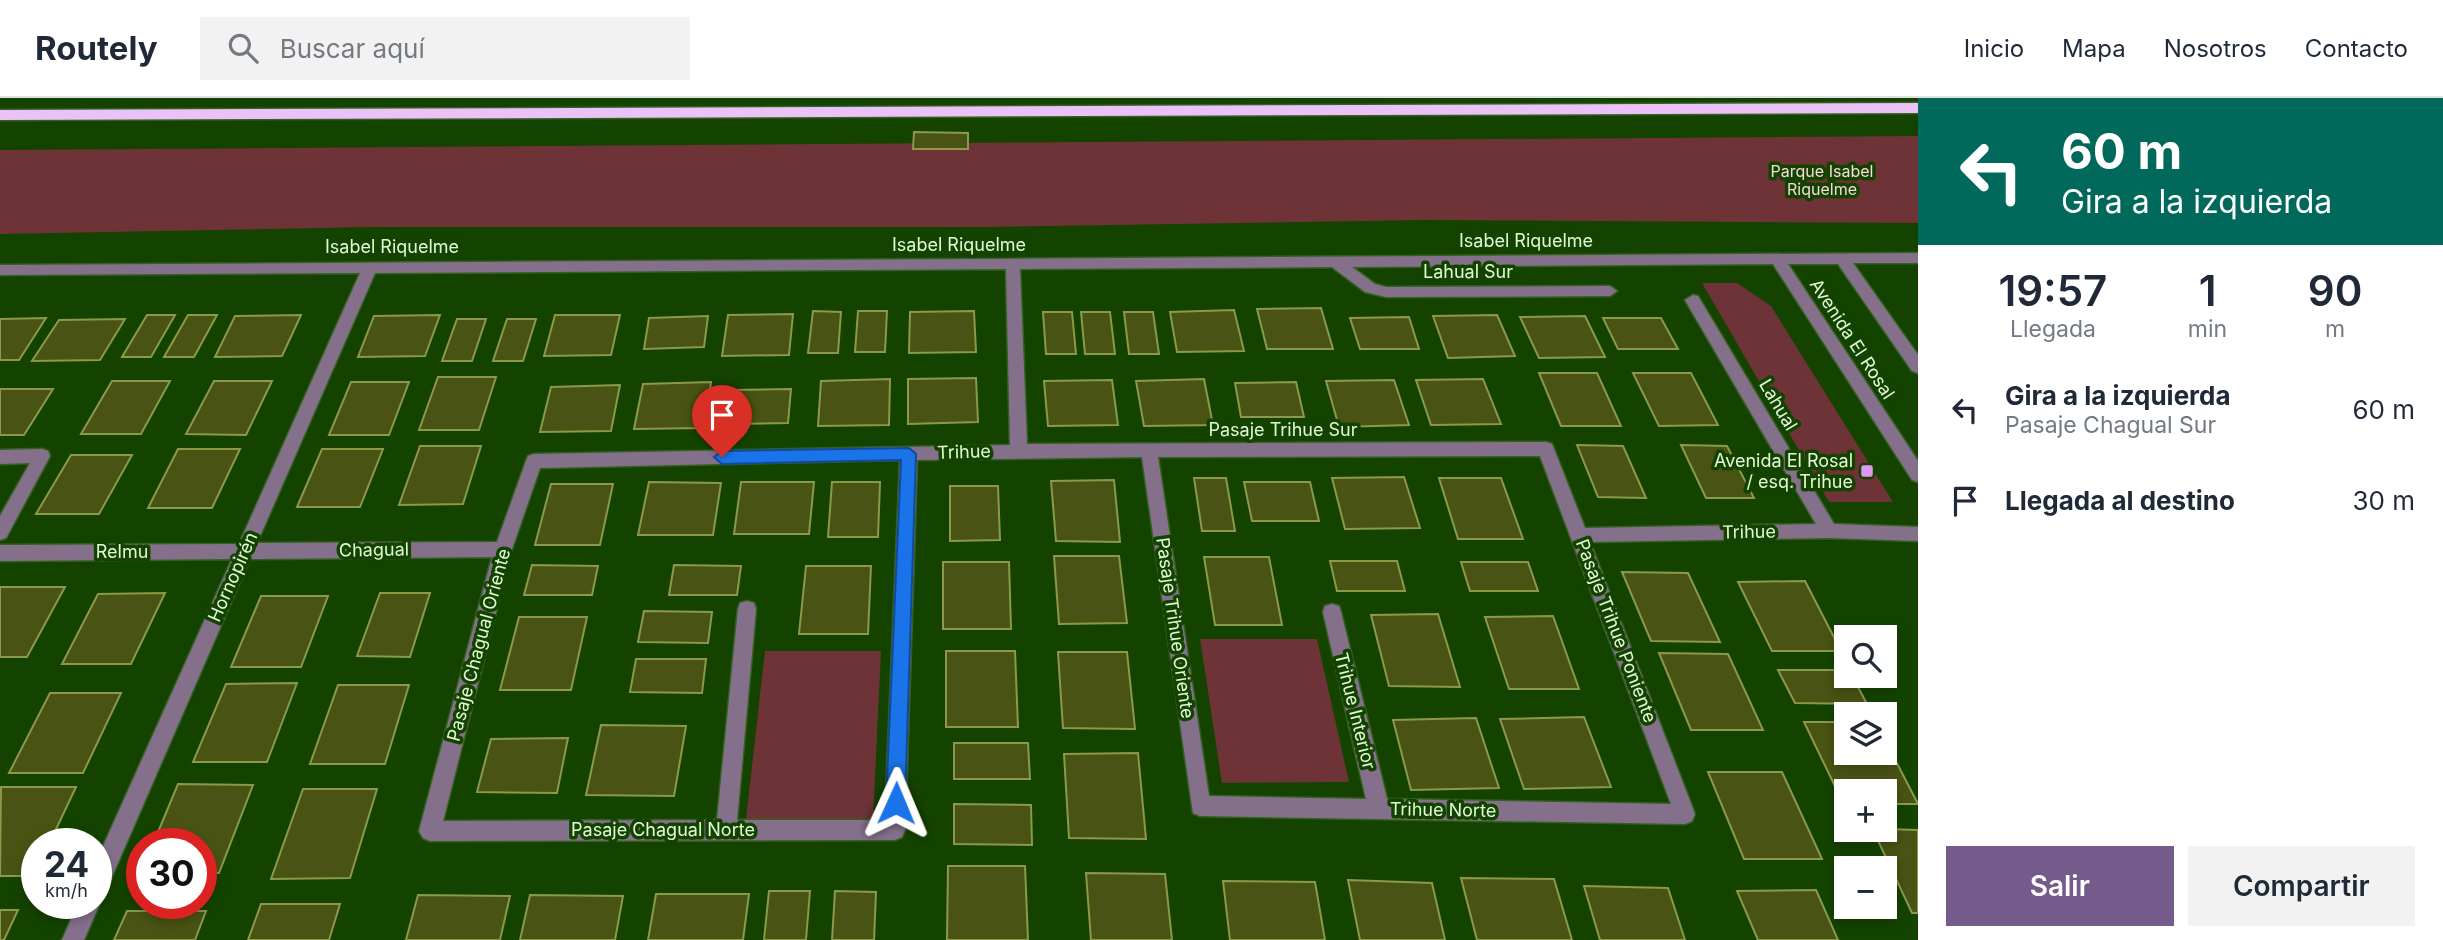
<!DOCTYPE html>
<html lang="es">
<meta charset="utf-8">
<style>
body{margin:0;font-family:Inter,sans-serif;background:#f2f2f3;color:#1f2937;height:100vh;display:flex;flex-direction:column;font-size:26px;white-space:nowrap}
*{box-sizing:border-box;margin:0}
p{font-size:23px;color:#747a83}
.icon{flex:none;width:38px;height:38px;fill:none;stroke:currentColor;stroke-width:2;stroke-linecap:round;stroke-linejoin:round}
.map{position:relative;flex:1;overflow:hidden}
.side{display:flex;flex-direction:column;background:#fff;width:525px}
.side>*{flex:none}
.banner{background:#00695c;color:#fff;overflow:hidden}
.buttons{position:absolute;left:1834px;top:527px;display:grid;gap:14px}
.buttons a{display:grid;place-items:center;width:63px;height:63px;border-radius:0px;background:#fff;box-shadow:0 4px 10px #0003;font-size:35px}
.speed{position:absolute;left:21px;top:730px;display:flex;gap:14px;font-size:35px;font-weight:700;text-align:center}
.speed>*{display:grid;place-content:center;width:91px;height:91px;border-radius:50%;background:#fff;box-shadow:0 4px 10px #0003;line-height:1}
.speed small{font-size:18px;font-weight:400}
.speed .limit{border:10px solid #d22;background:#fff;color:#111}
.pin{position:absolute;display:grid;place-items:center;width:60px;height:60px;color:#fff;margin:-72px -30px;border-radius:50% 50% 50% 0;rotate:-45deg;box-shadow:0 0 7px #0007}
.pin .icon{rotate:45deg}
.me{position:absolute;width:77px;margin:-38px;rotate:1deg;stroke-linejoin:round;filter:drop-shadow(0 0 5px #0008)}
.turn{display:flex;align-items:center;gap:24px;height:147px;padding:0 28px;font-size:32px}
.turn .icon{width:91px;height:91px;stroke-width:2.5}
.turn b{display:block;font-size:49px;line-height:60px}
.eta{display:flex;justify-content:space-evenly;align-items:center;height:119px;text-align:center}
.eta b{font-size:42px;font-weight:600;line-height:49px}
.button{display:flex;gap:14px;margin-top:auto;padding:14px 28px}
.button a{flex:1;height:80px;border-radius:0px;background:#755b8c;color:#fff;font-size:28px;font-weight:600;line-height:80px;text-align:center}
.button a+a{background:#f2f2f3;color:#1f2937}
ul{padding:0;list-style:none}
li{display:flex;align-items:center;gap:21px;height:91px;padding:0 28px}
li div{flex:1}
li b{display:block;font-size:26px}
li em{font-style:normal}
header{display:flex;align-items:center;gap:42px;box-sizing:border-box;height:98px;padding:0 35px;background:#fff;border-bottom:2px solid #e0e1e3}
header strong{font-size:33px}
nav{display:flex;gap:38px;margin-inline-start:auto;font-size:24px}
.search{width:490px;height:63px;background:#f2f2f3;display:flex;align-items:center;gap:18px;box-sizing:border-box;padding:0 24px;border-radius:0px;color:#747a83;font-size:26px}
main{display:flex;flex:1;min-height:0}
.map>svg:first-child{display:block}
.green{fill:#6d3336}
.building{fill:#495313;stroke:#8b9949;stroke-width:2}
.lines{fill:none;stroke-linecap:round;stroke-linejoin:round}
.minor-casing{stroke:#356022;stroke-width:3}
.motorway-casing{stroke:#356022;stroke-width:3}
.minor{fill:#85708c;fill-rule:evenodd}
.motorway{fill:#ebc2f8;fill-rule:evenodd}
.route{fill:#1a73e8;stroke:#114b97;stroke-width:2}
.poi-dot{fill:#de98f3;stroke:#144300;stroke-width:2.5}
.labels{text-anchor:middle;stroke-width:7;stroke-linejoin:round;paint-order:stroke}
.far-park-label{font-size:16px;fill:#f3d9d9;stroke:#144300}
.street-label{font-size:18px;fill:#e0fad7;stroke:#144300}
.poi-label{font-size:18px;fill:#e0fad7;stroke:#144300;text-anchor:end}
</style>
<header>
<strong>Routely</strong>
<div class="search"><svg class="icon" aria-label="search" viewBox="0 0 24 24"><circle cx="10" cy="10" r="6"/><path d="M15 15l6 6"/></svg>Buscar aquí</div>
<nav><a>Inicio</a><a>Mapa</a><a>Nosotros</a><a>Contacto</a></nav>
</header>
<main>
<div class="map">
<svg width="1918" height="842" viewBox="0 0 1918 842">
<rect width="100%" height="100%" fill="#144300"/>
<!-- green -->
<path class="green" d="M 1918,38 L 1918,125 L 1424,122 L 988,129 L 371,129 L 0,136 L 0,52 Z
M 1702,185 L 1737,185 L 1771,208 L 1893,404 L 1829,404 Z
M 1200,541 L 1317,541 L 1349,684 L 1222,685 Z
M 765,553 L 881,553 L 873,721 L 746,721 Z"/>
<!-- building -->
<path class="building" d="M 914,34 L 968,35 L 968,51 L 913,51 Z
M 1321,210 L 1333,251 L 1267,251 L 1257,211 Z
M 1234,212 L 1244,253 L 1177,254 L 1170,214 Z
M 813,213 L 841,214 L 838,255 L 808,255 Z
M 858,213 L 887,213 L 885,254 L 855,254 Z
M 974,213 L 976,254 L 909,255 L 910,214 Z
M 1043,214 L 1072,214 L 1076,256 L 1046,256 Z
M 1081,214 L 1110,214 L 1115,256 L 1085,256 Z
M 1124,214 L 1153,214 L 1159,256 L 1129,256 Z
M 793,216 L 789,257 L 722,258 L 728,217 Z
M 147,217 L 175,217 L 151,259 L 122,259 Z
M 188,217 L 217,217 L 194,259 L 164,259 Z
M 301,217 L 282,258 L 215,259 L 235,218 Z
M 440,217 L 425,258 L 358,259 L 374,218 Z
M 555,217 L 620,217 L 611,257 L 544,258 Z
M 1497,217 L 1515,258 L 1448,260 L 1433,218 Z
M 708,218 L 704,249 L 644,251 L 649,220 Z
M 1585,218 L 1605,259 L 1539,260 L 1520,219 Z
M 1409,219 L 1419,251 L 1360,251 L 1350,220 Z
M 46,220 L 19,262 L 0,262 L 0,221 Z
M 1603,220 L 1661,220 L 1678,251 L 1618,251 Z
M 125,221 L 100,262 L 32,263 L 59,222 Z
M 457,221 L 486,221 L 472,263 L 442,263 Z
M 507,221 L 536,221 L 523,263 L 493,263 Z
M 1539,275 L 1597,275 L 1621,328 L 1561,328 Z
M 1633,275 L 1691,275 L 1718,327 L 1659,328 Z
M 438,279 L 496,279 L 479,332 L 419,332 Z
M 976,280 L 978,324 L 908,326 L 908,281 Z
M 890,281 L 889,327 L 818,328 L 821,283 Z
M 1204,281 L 1213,327 L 1144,328 L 1136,283 Z
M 1483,281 L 1501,326 L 1431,327 L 1416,282 Z
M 1112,282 L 1118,327 L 1048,328 L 1044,283 Z
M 1394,282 L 1409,327 L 1339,329 L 1326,283 Z
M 112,283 L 170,283 L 141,336 L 81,336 Z
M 214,283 L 272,283 L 246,337 L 186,336 Z
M 351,284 L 409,284 L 389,337 L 329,337 Z
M 711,284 L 705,330 L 634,331 L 643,286 Z
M 1296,284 L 1304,319 L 1241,319 L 1235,285 Z
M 620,287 L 611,333 L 540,334 L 551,289 Z
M 0,291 L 53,291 L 24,337 L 0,337 Z
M 791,291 L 788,325 L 725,326 L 729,292 Z
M 1577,347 L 1623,348 L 1646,400 L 1598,399 Z
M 1681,347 L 1727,348 L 1754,400 L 1706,400 Z
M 420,348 L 481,348 L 463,406 L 399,407 Z
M 178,351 L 240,351 L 212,410 L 148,410 Z
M 322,351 L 383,351 L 360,409 L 297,409 Z
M 71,357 L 132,357 L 99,416 L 36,416 Z
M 1404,379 L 1420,430 L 1345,431 L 1332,380 Z
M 1194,380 L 1226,380 L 1235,433 L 1202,433 Z
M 1439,380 L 1501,380 L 1523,441 L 1458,441 Z
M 1114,382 L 1120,444 L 1056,443 L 1051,383 Z
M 649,384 L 721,385 L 713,437 L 638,437 Z
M 741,384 L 814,384 L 809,436 L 734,436 Z
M 832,384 L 880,384 L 878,439 L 828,439 Z
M 1244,384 L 1310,384 L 1319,423 L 1252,423 Z
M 551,386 L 613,386 L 600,447 L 535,447 Z
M 950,388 L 998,388 L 1000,442 L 950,443 Z
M 1054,458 L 1119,458 L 1127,525 L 1059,526 Z
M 1204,459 L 1269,459 L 1282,527 L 1215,527 Z
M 1330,463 L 1397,463 L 1405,493 L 1337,493 Z
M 943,464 L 1009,464 L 1011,531 L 943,531 Z
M 1461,464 L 1528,464 L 1538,493 L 1470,493 Z
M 532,467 L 598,468 L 592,497 L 524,497 Z
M 674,467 L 741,468 L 737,497 L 669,497 Z
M 806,468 L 871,468 L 868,536 L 799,536 Z
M 1622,474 L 1688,475 L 1720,544 L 1651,543 Z
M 1805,483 L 1841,553 L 1772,553 L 1738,484 Z
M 0,489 L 65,489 L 27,559 L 0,559 Z
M 165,495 L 131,566 L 62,566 L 98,496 Z
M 380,495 L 430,495 L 410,559 L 357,558 Z
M 261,498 L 328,498 L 301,569 L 231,569 Z
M 644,513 L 712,514 L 708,545 L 638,544 Z
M 1438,516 L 1460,589 L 1389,588 L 1371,517 Z
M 1553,518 L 1579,591 L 1509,591 L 1485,519 Z
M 519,519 L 587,519 L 571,592 L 500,592 Z
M 946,553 L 1015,553 L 1018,629 L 946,629 Z
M 1058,554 L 1127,554 L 1135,631 L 1063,630 Z
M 1659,555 L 1728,556 L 1763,632 L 1691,632 Z
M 636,561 L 706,561 L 702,595 L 630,594 Z
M 1778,572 L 1846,572 L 1846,578 L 1852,578 L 1867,606 L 1795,605 Z
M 297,585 L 267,664 L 193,664 L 226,586 Z
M 338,587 L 409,587 L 385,666 L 310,666 Z
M 50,595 L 121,595 L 83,675 L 9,675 Z
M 1584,619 L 1611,689 L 1524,691 L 1500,621 Z
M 1476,620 L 1499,690 L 1411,692 L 1393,622 Z
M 1804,624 L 1846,624 L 1846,654 L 1885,654 L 1885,642 L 1918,706 L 1885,706 L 1885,693 L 1846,693 L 1846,707 L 1844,707 Z
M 601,627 L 686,628 L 674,698 L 586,697 Z
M 568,640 L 557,695 L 477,694 L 491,641 Z
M 954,645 L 1028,645 L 1030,681 L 954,681 Z
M 1138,655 L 1146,741 L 1069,740 L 1064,656 Z
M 1708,674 L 1782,674 L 1822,761 L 1744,761 Z
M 178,686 L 253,687 L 219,775 L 201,775 L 201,746 L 153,746 Z
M 1,689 L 76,689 L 49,746 L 37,746 L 37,771 L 33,778 L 0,778 Z
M 303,691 L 377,691 L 350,780 L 271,781 Z
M 954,706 L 1031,707 L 1032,747 L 954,746 Z
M 1885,731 L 1918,732 L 1918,815 L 1912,815 L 1873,732 Z
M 948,768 L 1025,768 L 1028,842 L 947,842 Z
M 1086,775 L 1165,776 L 1172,842 L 1091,842 Z
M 1461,780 L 1554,781 L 1572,842 L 1477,842 Z
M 1348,782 L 1432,785 L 1445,842 L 1360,842 Z
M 1223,783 L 1315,784 L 1325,842 L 1230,842 Z
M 1584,788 L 1668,790 L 1685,842 L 1600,842 Z
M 1816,792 L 1838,842 L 1758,842 L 1737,793 Z
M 769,793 L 810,793 L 806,842 L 764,842 Z
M 835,793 L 876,794 L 874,842 L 832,842 Z
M 656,796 L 749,796 L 743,842 L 648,842 Z
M 418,797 L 510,798 L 500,842 L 406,842 Z
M 530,797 L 623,798 L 615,842 L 520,842 Z
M 261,806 L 340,806 L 329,842 L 248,842 Z
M 0,812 L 18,812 L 4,842 L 0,842 Z
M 127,813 L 206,813 L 195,842 L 114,842 Z"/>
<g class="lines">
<!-- minor casing -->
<g class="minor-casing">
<path id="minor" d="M 1918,155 L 1918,165 L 1853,165 L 1918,257 L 1918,275 L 1912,273 L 1838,166 L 1788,166 L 1918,363 L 1918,384 L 1912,382 L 1773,166 L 1352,169 L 1375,186 L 1386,189 L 1610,188 L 1617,193 L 1610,198 L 1386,199 L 1365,194 L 1332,169 L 1020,171 L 1027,346 L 1546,344 L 1552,346 L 1554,351 L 1585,430 L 1816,426 L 1685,202 L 1693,197 L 1698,198 L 1834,426 L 1918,429 L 1918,443 L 1829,440 L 1590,444 L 1695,716 L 1692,723 L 1685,726 L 1200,718 L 1193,715 L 1142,359 L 917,362 L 905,732 L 902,739 L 895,742 L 430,743 L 423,740 L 419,733 L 492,459 L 250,461 L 104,797 L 97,799 L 100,805 L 84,842 L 62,842 L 78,805 L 96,805 L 96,764 L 232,461 L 0,463 L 0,447 L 239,446 L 360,175 L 0,177 L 0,167 ZM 1006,171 L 1010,347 L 534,356 L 528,358 L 526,363 L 497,444 L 257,445 L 375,175 ZM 1540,358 L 1671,706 L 1387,701 L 1341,514 L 1339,508 L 1332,506 L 1325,508 L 1323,514 L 1366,701 L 1209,698 L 1158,359 ZM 900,362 L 885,722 L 737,722 L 756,511 L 754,505 L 747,503 L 740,505 L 738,511 L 717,722 L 443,723 L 512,451 L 540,370 Z
M 42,351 L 48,353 L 50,358 L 6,440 L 0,442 L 0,418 L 30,365 L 0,366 L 0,352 Z"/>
</g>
<!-- motorway casing -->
<g class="motorway-casing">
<path id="motorway" d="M 1918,5 L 1918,15 L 0,22 L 0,12 Z"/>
</g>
<!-- minor -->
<use href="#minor" class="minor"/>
<!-- motorway -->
<use href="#motorway" class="motorway"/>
</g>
<!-- route -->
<path class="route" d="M 909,350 L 916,356 L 905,705 L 902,712 L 896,715 L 889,712 L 886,705 L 901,362 L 722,366 L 714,359 L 722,353 Z"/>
<!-- markers -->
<rect class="poi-dot" x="1860" y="366" width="14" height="14" rx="3.5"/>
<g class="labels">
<!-- far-park labels -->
<g class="far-park-label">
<text x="1822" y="79">Parque Isabel<tspan x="1822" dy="18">Riquelme</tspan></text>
</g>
<!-- street labels -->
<g class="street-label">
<text x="1526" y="149">Isabel Riquelme</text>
<text x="959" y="153">Isabel Riquelme</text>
<text x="392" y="155">Isabel Riquelme</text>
<text x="1468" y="180">Lahual Sur</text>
<text transform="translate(1852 241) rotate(57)" y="6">Avenida El Rosal</text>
<text transform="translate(1778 307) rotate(59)" y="6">Lahual</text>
<text x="1283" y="338">Pasaje Trihue Sur</text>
<text transform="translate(964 354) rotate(-2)" y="6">Trihue</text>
<text transform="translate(1749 434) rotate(-1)" y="6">Trihue</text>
<text transform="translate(374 452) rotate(-1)" y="6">Chagual</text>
<text x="122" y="460">Relmu</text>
<text transform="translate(233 479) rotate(-66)" y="6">Hornopirén</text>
<text transform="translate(1175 530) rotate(82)" y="6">Pasaje Trihue Oriente</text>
<text transform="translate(1616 533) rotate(69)" y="6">Pasaje Trihue Poniente</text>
<text transform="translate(479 547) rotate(-75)" y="6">Pasaje Chagual Oriente</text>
<text transform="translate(1355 613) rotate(76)" y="6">Trihue Interior</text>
<text transform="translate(1443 712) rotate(1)" y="6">Trihue Norte</text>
<text x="663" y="738">Pasaje Chagual Norte</text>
</g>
<!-- poi labels -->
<g class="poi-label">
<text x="1853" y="369">Avenida El Rosal<tspan x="1853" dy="21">/ esq. Trihue</tspan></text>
</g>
</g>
</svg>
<div class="buttons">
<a><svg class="icon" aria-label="search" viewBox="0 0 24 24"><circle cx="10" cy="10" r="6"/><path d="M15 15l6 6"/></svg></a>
<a><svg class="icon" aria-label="layers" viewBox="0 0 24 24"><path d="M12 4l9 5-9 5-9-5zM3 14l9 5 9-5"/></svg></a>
<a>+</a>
<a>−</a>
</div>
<div class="speed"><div>24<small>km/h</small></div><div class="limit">30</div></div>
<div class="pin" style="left:722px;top:359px;background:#d93025"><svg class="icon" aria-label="arrive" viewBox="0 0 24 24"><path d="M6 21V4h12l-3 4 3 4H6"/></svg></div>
<svg class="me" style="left:896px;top:705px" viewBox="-20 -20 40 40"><path d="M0-17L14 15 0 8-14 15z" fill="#1a73e8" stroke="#fff" stroke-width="4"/></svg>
</div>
<section class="side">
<div class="banner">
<div class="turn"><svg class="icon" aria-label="left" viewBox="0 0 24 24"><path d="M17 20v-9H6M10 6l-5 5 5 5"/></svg><div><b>60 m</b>Gira a la izquierda</div></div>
</div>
<div class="eta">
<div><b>19:57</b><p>Llegada</p></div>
<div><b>1</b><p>min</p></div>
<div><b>90</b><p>m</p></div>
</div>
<ul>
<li><svg class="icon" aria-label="left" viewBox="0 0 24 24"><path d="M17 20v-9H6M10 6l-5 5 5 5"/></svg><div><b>Gira a la izquierda</b><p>Pasaje Chagual Sur</p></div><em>60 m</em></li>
<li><svg class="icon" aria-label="arrive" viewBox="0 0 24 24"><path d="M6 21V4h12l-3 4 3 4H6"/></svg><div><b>Llegada al destino</b></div><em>30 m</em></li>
</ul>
<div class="button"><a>Salir</a><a>Compartir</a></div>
</section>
</main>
